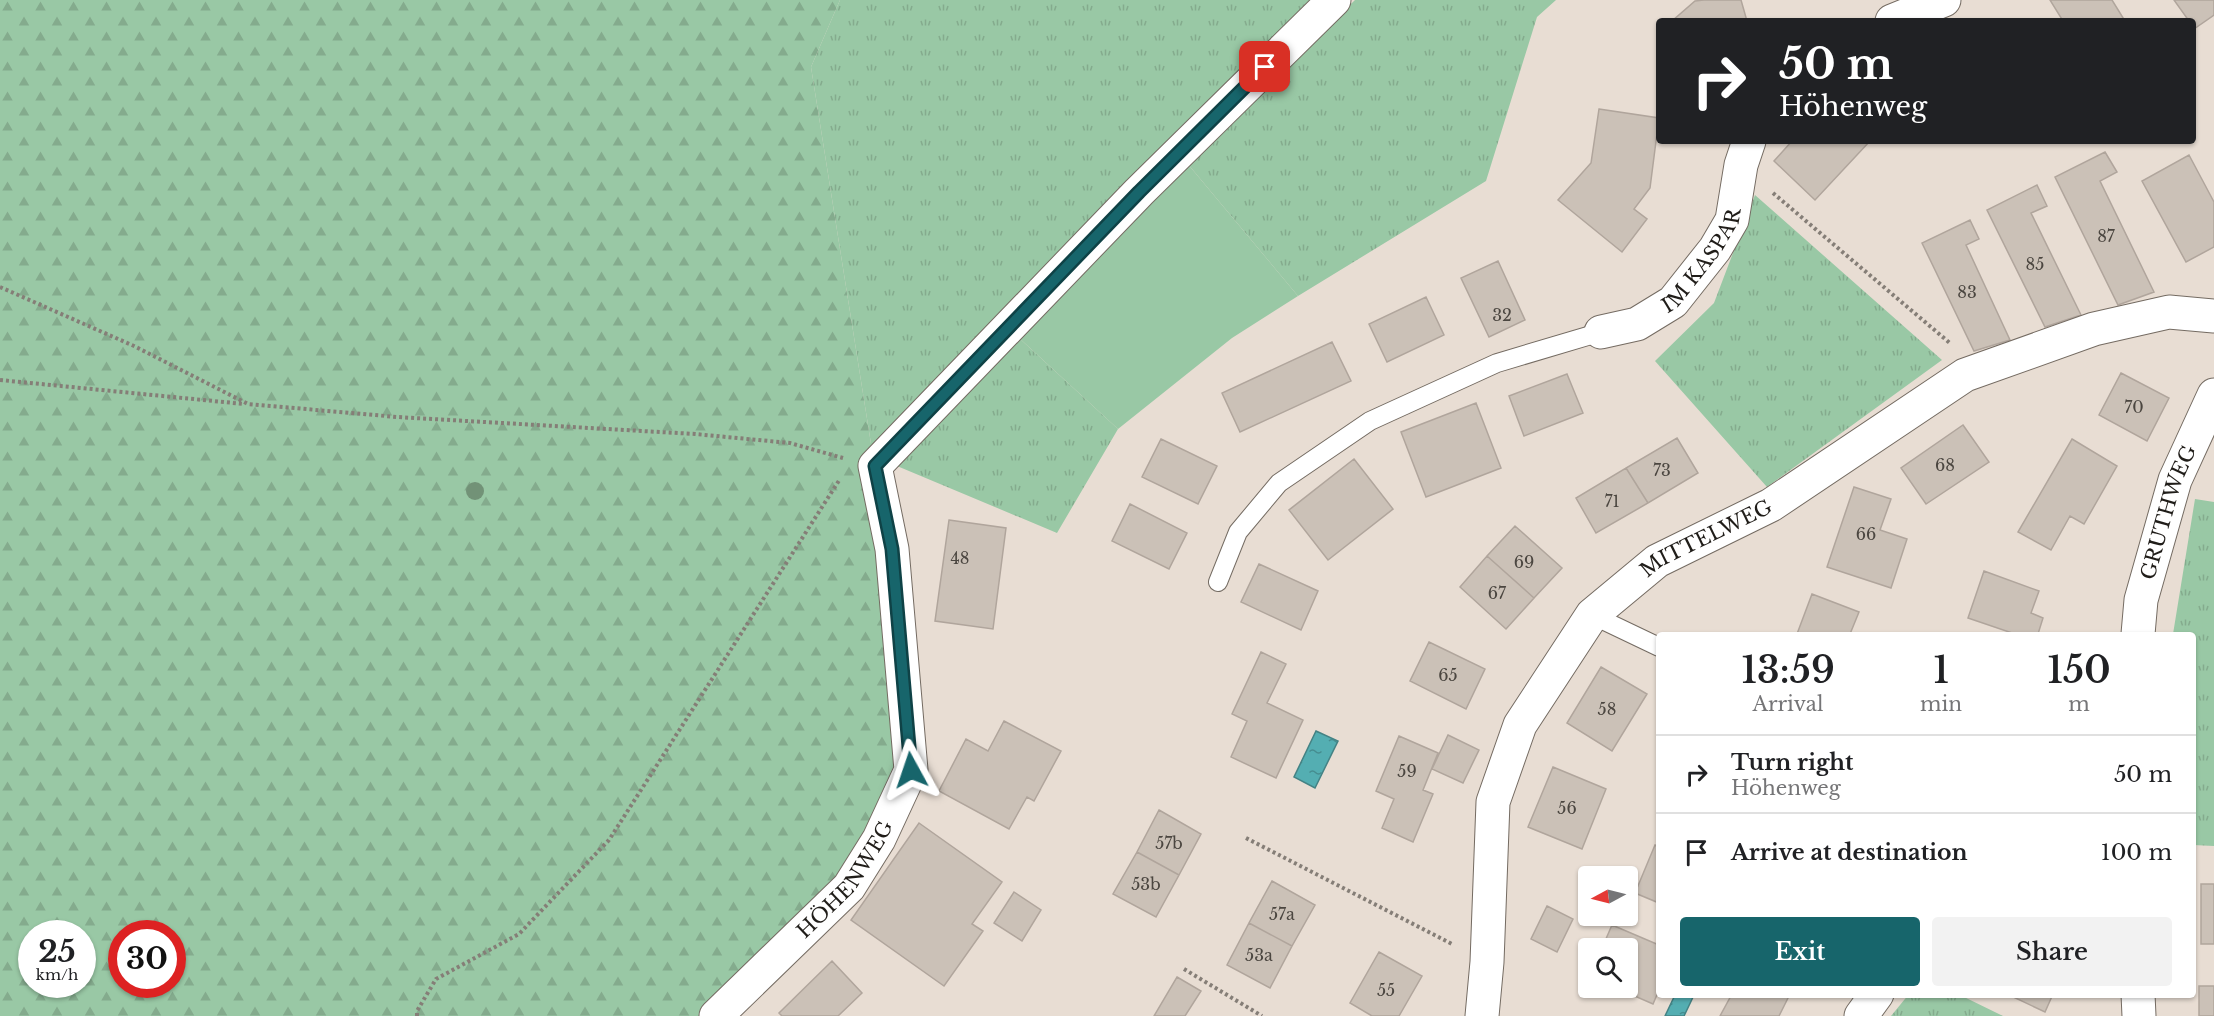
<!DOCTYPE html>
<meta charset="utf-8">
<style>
body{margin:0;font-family:"Libre Baskerville",serif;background:#f2f2f2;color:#202124;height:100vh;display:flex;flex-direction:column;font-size:22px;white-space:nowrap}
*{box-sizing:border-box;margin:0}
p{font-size:20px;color:#757577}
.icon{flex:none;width:33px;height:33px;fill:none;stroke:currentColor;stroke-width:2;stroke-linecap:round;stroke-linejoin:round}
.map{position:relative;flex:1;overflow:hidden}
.side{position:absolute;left:1656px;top:632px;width:540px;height:366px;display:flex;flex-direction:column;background:#fff;border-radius:6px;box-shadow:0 2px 4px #0004}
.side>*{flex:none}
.banner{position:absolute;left:1656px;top:18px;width:540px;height:126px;border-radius:6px;box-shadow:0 2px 4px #0004;background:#202124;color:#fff;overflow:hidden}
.needle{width:39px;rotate:263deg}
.tools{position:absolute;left:1578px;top:866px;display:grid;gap:12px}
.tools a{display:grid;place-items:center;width:60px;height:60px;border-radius:6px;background:#fff;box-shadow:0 2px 4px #0004;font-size:30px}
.speed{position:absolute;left:18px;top:920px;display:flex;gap:12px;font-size:30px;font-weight:700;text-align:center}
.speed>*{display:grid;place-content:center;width:78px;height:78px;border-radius:50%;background:#fff;box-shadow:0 2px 4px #0004;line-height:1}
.speed small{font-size:15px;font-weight:400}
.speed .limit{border:9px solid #d22;background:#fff;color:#111}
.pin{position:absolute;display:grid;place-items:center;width:51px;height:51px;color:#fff;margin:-26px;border-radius:12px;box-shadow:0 3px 9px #0006}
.me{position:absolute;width:66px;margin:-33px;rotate:355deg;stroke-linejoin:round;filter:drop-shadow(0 0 4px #0008)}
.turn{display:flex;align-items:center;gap:21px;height:126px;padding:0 24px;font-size:27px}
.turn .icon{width:78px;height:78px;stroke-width:2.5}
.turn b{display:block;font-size:42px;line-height:51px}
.eta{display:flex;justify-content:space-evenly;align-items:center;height:102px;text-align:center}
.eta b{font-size:36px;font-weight:600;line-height:42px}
.primary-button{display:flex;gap:12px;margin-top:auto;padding:12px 24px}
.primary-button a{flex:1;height:69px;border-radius:6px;background:#17656b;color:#fff;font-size:24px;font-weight:600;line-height:69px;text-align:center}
.primary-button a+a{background:#f2f2f2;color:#202124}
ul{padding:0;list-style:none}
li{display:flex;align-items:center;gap:18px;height:78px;padding:0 24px;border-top:2px solid #e0e0e0}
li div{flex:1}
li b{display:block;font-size:22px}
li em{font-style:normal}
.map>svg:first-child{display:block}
.grass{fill:url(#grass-tufts)}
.forest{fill:url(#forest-firs);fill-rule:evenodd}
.pitch{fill:#99c8a5}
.water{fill:url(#water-ripples);stroke:#448284;stroke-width:1.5}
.building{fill:#cbc1b7;stroke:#b0a59c;stroke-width:1.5}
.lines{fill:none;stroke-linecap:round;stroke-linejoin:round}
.service-casing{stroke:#746b62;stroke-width:20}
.minor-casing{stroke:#746b62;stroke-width:35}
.path{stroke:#857e77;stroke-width:4;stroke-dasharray:3 3;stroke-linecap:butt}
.service{stroke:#fff;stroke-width:18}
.minor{stroke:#fff;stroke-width:33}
.tree{fill:#729277}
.route-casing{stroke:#0f4246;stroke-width:15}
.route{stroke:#17656b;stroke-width:10}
.labels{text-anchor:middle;stroke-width:4.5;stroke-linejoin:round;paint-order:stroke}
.number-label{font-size:16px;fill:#4b4640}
.street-label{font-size:20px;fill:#201d19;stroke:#e8ddd3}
</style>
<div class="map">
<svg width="2214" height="1016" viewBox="0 0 2214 1016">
<defs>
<pattern id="grass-tufts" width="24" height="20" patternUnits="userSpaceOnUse" patternTransform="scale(1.5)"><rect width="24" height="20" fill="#99c8a5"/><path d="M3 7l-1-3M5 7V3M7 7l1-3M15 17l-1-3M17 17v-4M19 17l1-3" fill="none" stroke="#84ab8d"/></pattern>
<pattern id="forest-firs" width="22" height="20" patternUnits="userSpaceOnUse" patternTransform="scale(1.5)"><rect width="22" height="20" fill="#99c8a5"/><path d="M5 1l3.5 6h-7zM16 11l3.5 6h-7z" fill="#84ab8d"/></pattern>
<pattern id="water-ripples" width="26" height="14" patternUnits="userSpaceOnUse" patternTransform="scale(1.5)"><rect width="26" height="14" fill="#54aeb2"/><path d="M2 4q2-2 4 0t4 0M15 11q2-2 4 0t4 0" fill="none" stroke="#458d90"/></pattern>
</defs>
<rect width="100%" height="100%" fill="#e8ddd3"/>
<!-- grass -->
<path class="grass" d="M 840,0 L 1315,0 L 872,450 L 811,67 Z
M 1355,0 L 1556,0 L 1537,17 L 1486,181 L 1298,296 L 1187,163 Z
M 1755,195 L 1942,360 L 1767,487 L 1655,361 L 1714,303 Z
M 1018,337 L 1118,429 L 1057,533 L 897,466 Z
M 2195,499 L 2214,502 L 2214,846 L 2193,845 L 2193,634 L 2173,634 Z
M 1909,994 L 1960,995 L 2003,1016 L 1891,1016 Z"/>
<!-- forest -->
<path class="forest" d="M 0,0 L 840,0 L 811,67 L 872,450 L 911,770 L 879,839 L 716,1016 L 0,1016 ZM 32,933 L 82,933 L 82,984 L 32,984 ZM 122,933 L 172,933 L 172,984 L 122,984 Z"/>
<!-- pitch -->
<path class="pitch" d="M 1187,163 L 1298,296 L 1232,338 L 1118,429 L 1018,337 Z"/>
<!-- water -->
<path class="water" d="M 1316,731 L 1338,741 L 1315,788 L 1294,777 Z
M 1675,995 L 1694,995 L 1684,1016 L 1665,1016 Z"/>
<!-- building -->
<path class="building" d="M 1704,0 L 1741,0 L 1747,21 L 1672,21 L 1695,1 Z
M 2050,0 L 2112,0 L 2125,21 L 2063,21 Z
M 2174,0 L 2214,0 L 2214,15 L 2194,29 L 2193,21 L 2189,21 Z
M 1599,109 L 1659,118 L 1650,188 L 1634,209 L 1647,219 L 1622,252 L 1558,200 L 1591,163 Z
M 1792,141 L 1870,141 L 1815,200 L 1774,161 Z
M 2105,152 L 2117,172 L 2100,181 L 2154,292 L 2118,305 L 2055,177 Z
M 2189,155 L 2214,202 L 2214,247 L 2186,262 L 2142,181 Z
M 2037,185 L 2047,206 L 2031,213 L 2081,315 L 2045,327 L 1987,210 Z
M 1970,220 L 1979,239 L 1966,245 L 2010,340 L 1974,351 L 1922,243 Z
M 1498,261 L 1525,320 L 1489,337 L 1461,278 Z
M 1426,297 L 1444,335 L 1387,362 L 1369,324 Z
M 1332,342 L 1351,381 L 1240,432 L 1222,393 Z
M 2121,373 L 2169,398 L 2147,441 L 2099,415 Z
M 1567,374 L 1583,413 L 1524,436 L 1509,396 Z
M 1476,403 L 1501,468 L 1426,497 L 1401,432 Z
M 1963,425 L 1989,462 L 1926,504 L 1901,468 Z
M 1677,438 L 1698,473 L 1648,503 L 1626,468 Z
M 1161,439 L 1217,466 L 1198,504 L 1142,477 Z
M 2072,439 L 2117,466 L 2084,524 L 2070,516 L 2051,550 L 2018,532 Z
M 1354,459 L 1393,509 L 1328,560 L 1289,510 Z
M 1626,468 L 1648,503 L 1596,533 L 1576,498 Z
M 1854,487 L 1891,499 L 1880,530 L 1907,539 L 1891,588 L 1827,567 Z
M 1130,504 L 1187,533 L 1169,569 L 1112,541 Z
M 949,520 L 1006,528 L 993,629 L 935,621 Z
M 1515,526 L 1562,568 L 1534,598 L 1487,556 Z
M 1487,556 L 1534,598 L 1506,629 L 1460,587 Z
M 1259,564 L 1318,591 L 1301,630 L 1241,602 Z
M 1984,571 L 2039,591 L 2031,613 L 2043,618 L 2038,634 L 2015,634 L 1968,618 Z
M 1812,594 L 1859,612 L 1850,634 L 1797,634 Z
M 1429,642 L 1485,669 L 1466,709 L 1410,681 Z
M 1261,652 L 1286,664 L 1267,703 L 1303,720 L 1276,778 L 1231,757 L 1247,721 L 1232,714 Z
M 1601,667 L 1647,694 L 1612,751 L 1567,723 Z
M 1004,721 L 1061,751 L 1034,801 L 1027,797 L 1009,829 L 939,791 L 966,739 L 988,751 Z
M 1448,735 L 1479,750 L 1463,783 L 1432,769 Z
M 1399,736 L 1438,753 L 1423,790 L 1433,794 L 1413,842 L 1382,828 L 1394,799 L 1376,791 Z
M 1553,767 L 1606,789 L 1582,849 L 1528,827 Z
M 1159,810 L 1201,834 L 1179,875 L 1137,852 Z
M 919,823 L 1002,882 L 972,924 L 983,931 L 944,986 L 851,920 Z
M 1655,845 L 1659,847 L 1659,903 L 1635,893 Z
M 1137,852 L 1179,875 L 1156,917 L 1113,894 Z
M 1272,881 L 1315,905 L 1292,946 L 1249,923 Z
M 2201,884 L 2214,884 L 2214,944 L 2201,944 Z
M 1014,892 L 1041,910 L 1022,941 L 994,923 Z
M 1547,906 L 1573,919 L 1557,952 L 1531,939 Z
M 1249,923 L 1292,946 L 1270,988 L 1227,965 Z
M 1612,925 L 1659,945 L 1659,990 L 1653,1004 L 1614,987 L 1628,987 L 1628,948 L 1602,948 Z
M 1379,952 L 1422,976 L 1399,1016 L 1372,1016 L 1350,1003 Z
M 832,961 L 862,993 L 838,1016 L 782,1016 L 779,1013 Z
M 1177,977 L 1201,991 L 1185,1016 L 1154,1016 Z
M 2199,986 L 2214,986 L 2214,1016 L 2199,1016 Z
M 1732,994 L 1790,994 L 1779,1016 L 1720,1016 Z
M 2007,994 L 2053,994 L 2045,1012 Z"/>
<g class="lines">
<!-- service casing -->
<g class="service-casing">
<path id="service" d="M 1218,582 L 1238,532 L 1279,483 L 1370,421 L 1497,363 L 1601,332
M 1592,615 L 1659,647"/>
</g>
<!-- minor casing -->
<g class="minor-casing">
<g id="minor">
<path d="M 1892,21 L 1944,0"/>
<path id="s1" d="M 1601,332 L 1637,324 L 1673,302 L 1715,249 L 1732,220 L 1741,165 L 1749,141"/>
<path id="s2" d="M 2138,634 L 2141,600 L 2175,480 L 2214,395"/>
<path d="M 2138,994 L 2139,1016"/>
<path id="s3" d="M 716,1016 L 849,887 L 879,839 L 911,770 L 892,549 L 875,466 L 1139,192 L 1334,0"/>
<path id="s4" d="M 1482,1016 L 1487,962 L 1493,802 L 1520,725 L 1592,615 L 1657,561 L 1771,505 L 1965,375 L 2094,329 L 2169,312 L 2214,316"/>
<path d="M 1861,1016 L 1877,994"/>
</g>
</g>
<!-- path -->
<path class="path" d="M 1773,193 L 1951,344
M 0,287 L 134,346 L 248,404 L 397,417 L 695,434 L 790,443 L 843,458
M 0,380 L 244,404
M 1246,838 L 1452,944
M 1184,969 L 1262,1016
M 417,1016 L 417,1011 L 436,979 L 519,934 L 609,840 L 840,479"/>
<!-- service -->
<use href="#service" class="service"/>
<!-- minor -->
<use href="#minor" class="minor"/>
</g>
<!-- trees -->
<circle class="tree" cx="475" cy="491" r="9"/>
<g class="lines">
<!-- route casing -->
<g class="route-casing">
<path id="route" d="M 911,770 L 892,549 L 875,466 L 1139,192 L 1265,67"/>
</g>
<!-- route -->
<use href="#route" class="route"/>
</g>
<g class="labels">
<!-- number labels -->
<g class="number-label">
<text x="2106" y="242">87</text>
<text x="2035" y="270">85</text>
<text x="1967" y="298">83</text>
<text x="1502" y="321">32</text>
<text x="2134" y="413">70</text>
<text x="1945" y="471">68</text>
<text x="1662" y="476">73</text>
<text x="1612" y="507">71</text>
<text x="1866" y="540">66</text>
<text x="960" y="564">48</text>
<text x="1524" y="568">69</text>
<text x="1497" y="599">67</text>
<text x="1448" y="681">65</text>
<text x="1607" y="715">58</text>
<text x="1407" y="777">59</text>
<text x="1567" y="814">56</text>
<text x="1169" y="849">57b</text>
<text x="1146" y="890">53b</text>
<text x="1282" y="920">57a</text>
<text x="1259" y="961">53a</text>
<text x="1386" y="996">55</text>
</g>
<!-- street labels -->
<g class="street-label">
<text dy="7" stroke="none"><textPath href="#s1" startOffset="130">IM KASPAR</textPath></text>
<text dy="7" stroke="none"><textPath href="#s2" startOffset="126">GRUTHWEG</textPath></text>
<text dy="7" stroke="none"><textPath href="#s4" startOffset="566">MITTELWEG</textPath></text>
<text dy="7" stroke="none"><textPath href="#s3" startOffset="189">HÖHENWEG</textPath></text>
</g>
</g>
</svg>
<div class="tools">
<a><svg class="needle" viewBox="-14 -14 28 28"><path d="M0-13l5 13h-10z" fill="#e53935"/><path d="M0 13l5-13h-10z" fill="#757577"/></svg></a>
<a><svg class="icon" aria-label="search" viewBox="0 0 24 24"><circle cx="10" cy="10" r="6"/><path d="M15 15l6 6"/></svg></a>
</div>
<div class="speed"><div>25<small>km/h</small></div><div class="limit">30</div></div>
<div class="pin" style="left:1265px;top:67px;background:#d93025"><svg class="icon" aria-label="arrive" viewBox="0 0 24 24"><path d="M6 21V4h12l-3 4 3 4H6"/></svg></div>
<svg class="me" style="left:911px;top:770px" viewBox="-20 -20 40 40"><path d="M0-17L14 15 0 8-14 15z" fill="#17656b" stroke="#fff" stroke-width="4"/></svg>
<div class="banner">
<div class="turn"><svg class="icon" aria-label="right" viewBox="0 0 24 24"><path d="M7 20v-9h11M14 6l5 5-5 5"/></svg><div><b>50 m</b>Höhenweg</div></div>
</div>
<section class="side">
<div class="eta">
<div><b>13:59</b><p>Arrival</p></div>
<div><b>1</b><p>min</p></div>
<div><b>150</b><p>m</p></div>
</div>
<ul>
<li><svg class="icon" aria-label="right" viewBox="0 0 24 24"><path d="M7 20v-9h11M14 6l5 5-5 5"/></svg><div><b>Turn right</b><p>Höhenweg</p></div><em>50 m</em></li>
<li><svg class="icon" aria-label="arrive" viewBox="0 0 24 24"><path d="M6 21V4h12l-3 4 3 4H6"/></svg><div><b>Arrive at destination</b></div><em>100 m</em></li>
</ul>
<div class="primary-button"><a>Exit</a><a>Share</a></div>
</section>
</div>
